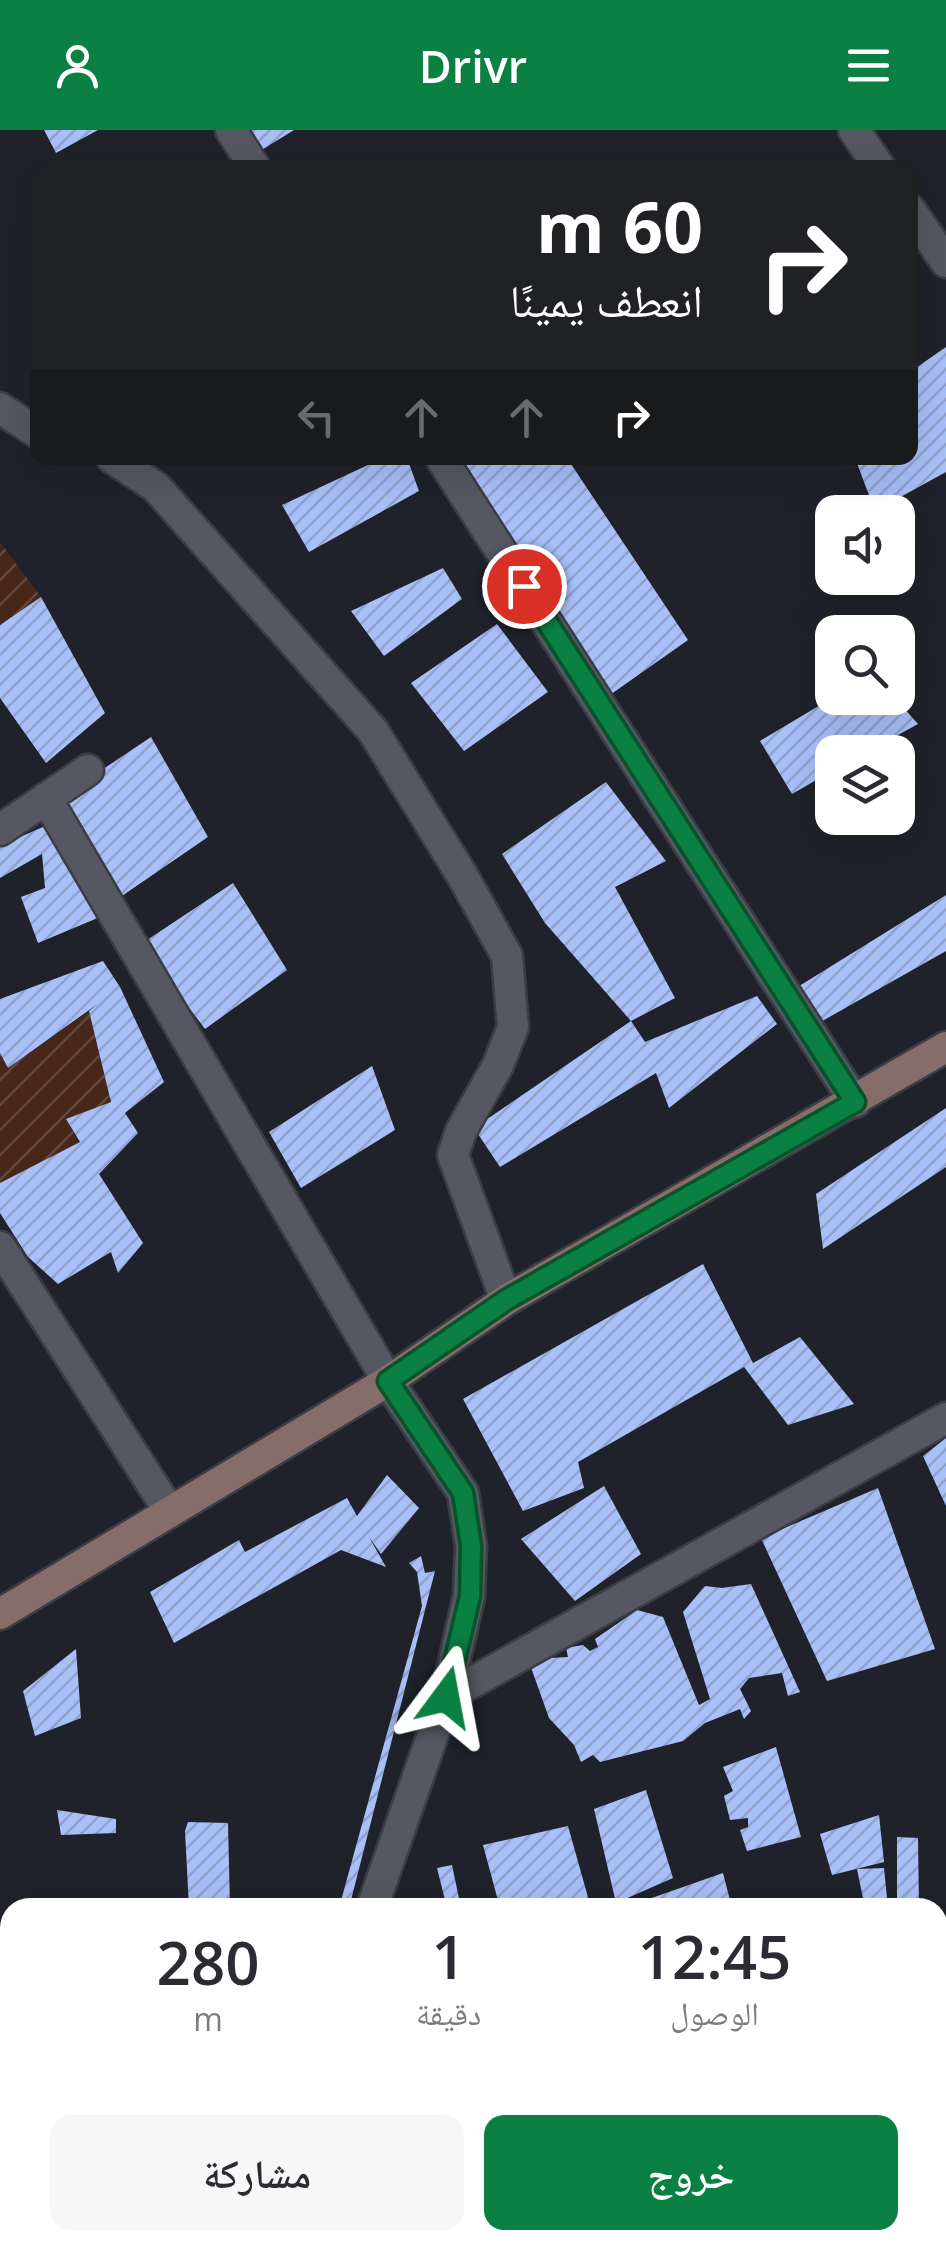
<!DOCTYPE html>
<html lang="ar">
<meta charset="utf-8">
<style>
body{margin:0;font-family:"Open Sans","Noto Naskh Arabic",sans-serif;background:#f7f7f7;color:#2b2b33;direction:rtl;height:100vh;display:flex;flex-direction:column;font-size:38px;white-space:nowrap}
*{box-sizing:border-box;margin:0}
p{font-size:32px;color:#7c7c81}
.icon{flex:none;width:55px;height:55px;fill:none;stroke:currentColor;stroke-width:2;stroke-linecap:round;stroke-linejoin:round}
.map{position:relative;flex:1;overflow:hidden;direction:ltr}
.side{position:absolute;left:0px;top:1768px;width:948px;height:352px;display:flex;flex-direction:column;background:#fff;border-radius:30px 30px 0 0;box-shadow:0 10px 40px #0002;direction:rtl}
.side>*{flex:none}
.guide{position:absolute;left:30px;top:30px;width:888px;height:305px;border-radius:20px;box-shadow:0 10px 40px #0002;direction:rtl;background:#202124;color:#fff;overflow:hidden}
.buttons{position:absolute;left:815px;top:365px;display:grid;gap:20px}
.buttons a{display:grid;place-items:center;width:100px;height:100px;border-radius:20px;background:#fff;box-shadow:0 10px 40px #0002;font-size:50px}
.pin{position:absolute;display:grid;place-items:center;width:85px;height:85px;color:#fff;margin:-42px;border:5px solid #fff;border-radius:50%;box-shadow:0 2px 10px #0007}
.me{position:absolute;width:110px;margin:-55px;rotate:13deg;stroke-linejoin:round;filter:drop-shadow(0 0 8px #0008)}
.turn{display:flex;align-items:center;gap:35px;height:210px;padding:0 50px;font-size:45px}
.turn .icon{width:130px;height:130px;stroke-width:2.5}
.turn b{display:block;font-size:70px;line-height:85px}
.lanes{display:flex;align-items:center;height:95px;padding:0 50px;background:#0003;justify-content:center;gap:50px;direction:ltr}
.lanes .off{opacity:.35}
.eta{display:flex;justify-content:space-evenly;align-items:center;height:170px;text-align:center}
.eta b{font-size:60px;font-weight:600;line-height:70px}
.action{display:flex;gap:20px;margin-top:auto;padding:20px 50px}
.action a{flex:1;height:115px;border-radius:20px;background:#0b8043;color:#fff;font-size:40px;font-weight:600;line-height:115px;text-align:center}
.action a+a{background:#f7f7f7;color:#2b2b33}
header{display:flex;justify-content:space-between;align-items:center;height:130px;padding:0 50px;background:#0b8043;color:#fff;font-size:45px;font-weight:600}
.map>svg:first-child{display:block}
.garden{fill:url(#garden-furrows)}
.building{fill:url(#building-hatch)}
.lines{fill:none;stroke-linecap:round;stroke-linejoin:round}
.street-casing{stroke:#3b3d44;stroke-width:35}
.secondary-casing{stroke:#3b3d44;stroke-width:35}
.highway-casing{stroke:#3b3d44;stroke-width:35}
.street{stroke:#555862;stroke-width:30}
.secondary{stroke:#876d69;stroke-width:30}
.highway{stroke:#fc9d7a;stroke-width:30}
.route-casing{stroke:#07532c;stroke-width:25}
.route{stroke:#0b8043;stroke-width:18}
</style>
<header><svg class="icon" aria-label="menu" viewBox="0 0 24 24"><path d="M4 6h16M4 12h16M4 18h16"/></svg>Drivr<svg class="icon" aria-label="person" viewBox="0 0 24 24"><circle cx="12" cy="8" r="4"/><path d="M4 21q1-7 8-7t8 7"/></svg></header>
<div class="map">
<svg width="946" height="2119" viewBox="0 0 946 2119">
<defs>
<pattern id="garden-furrows" width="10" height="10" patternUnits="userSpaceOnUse" patternTransform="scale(2.5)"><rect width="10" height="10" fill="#47271a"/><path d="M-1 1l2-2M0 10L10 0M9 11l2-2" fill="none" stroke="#62473c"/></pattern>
<pattern id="building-hatch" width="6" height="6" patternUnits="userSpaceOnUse" patternTransform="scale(2.5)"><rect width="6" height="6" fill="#a9bff8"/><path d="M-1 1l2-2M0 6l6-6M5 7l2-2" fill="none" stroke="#90a1cc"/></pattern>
</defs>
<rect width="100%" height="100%" fill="#1f222a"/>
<!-- garden -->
<path class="garden" d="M 0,412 L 41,467 L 0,495 Z
M 89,881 L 111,972 L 66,989 L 79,1013 L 0,1053 L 0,923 L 8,938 Z"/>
<!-- building -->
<path class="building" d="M 44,0 L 98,0 L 56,23 Z
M 245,0 L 294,0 L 260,21 Z
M 946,217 L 946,342 L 875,381 L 855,328 L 910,328 L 910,242 Z
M 383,328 L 407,328 L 419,361 L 309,422 L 282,375 Z
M 462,328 L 567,328 L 688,510 L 607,567 Z
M 443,438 L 462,469 L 384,526 L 351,481 Z
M 41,467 L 105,583 L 46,633 L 0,568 L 0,495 Z
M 497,494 L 548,562 L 464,621 L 411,553 Z
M 832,568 L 895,568 L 918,594 L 867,622 L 832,622 L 832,641 L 792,664 L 760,611 Z
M 151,607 L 208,707 L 116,770 L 57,670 Z
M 606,652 L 666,731 L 615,757 L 675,868 L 631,891 L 545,793 L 502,724 Z
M 45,696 L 100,787 L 38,813 L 21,767 L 45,758 L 42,724 L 0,748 L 0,716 Z
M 233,753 L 287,840 L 205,899 L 141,814 Z
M 946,765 L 946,821 L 817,894 L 796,858 Z
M 103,831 L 120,857 L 164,952 L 125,983 L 138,1003 L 99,1044 L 143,1113 L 118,1143 L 111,1122 L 58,1154 L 28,1127 L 0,1083 L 0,1053 L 80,1012 L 66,989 L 111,972 L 89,881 L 99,873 L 8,938 L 0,923 L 0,869 Z
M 757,866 L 777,894 L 669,978 L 656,943 L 500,1037 L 474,998 L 631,891 L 645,912 Z
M 372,936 L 395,1000 L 301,1058 L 269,1002 Z
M 946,978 L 946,1037 L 823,1119 L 816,1064 Z
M 703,1134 L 753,1233 L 800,1207 L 854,1274 L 788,1295 L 744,1237 L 578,1332 L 584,1358 L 523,1381 L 463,1269 Z
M 946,1308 L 946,1376 L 923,1326 Z
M 387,1345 L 419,1378 L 381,1424 L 369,1407 L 386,1437 L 341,1420 L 174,1513 L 150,1462 L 239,1410 L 245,1422 L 347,1368 L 357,1386 Z
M 604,1356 L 641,1424 L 575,1471 L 521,1409 Z
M 878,1358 L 935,1519 L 827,1551 L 761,1408 Z
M 421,1426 L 425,1443 L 435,1441 L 349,1778 L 339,1778 L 422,1476 L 417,1442 L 409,1433 Z
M 751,1454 L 800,1562 L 788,1566 L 782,1543 L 749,1548 L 740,1559 L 751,1581 L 744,1589 L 740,1579 L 705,1593 L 683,1611 L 600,1632 L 593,1625 L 581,1632 L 574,1615 L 549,1588 L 528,1529 L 568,1527 L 566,1518 L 583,1515 L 590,1521 L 598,1517 L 595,1509 L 637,1480 L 663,1487 L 699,1575 L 710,1569 L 683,1482 L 705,1456 L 722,1458 Z
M 76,1519 L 81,1588 L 35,1606 L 23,1561 Z
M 776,1617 L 801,1707 L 747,1721 L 740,1700 L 748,1697 L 748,1688 L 730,1690 L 724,1666 L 733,1661 L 723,1637 Z
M 646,1660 L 673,1748 L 616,1773 L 594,1679 Z
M 57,1680 L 116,1689 L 116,1703 L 61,1705 Z
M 879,1685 L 884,1732 L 832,1745 L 820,1704 Z
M 188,1692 L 228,1693 L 230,1778 L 189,1778 L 185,1701 Z
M 568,1696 L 591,1778 L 500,1778 L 483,1715 Z
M 897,1707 L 918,1708 L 919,1778 L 897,1777 Z
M 452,1735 L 461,1778 L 447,1778 L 437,1738 Z
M 884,1738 L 888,1778 L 865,1778 L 857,1739 Z
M 723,1743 L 732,1778 L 626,1778 L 626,1777 Z
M 5,2069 L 10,2085 L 10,2112 L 0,2115 L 0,2070 Z
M 182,2110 L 217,2110 L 222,2119 L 185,2119 Z"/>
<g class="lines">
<!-- street casing -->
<g class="street-casing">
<path id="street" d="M 231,0 L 255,38
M 854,0 L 880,38
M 910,80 L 946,132
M 0,278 L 38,303
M 112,328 L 156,357 L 373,601 L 462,745 L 507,826 L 513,897 L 498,935 L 461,1001 L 453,1025 L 506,1170
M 441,328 L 855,972
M 46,668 L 388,1251 L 463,1363 L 471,1416 L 469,1466 L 446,1567 L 372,1778
M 0,700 L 88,640
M 0,1117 L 170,1382
M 446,1567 L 946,1288
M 326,2119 L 326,2110"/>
</g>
<!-- secondary casing -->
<g class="secondary-casing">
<path id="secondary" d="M 0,1484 L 388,1251 L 506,1170 L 946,917"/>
</g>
<!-- highway casing -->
<g class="highway-casing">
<path id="highway" d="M 938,1981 L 946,1979
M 938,2084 L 946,2081
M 484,2119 L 513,2110
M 832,2119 L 859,2110"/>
</g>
<!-- street -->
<use href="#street" class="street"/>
<!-- secondary -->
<use href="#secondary" class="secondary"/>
<!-- highway -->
<use href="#highway" class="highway"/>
</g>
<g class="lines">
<!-- route casing -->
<g class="route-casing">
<path id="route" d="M 446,1567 L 470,1466 L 471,1416 L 463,1363 L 388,1251 L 506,1170 L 855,972 L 524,456"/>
</g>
<!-- route -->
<use href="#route" class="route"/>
</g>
</svg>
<div class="buttons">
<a><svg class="icon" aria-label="sound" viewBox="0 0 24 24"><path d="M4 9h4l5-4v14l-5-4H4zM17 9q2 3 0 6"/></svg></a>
<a><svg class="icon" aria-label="search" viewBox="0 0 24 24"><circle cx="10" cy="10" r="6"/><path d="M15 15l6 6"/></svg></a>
<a><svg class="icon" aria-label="layers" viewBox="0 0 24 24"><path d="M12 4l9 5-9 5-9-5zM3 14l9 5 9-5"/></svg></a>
</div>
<div class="pin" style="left:524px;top:456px;background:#d93025"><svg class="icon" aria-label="arrive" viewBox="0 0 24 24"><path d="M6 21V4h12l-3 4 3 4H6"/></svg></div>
<svg class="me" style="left:446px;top:1567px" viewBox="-20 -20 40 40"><path d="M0-17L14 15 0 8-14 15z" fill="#0b8043" stroke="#fff" stroke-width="4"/></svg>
<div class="guide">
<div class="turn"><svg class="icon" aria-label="right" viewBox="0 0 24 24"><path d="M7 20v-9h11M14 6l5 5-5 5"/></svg><div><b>60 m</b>انعطف يمينًا</div></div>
<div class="lanes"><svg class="icon off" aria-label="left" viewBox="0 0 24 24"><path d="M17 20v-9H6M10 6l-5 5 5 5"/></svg><svg class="icon off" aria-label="ahead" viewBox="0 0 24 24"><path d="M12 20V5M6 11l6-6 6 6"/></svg><svg class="icon off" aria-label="ahead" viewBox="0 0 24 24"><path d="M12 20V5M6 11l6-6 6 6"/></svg><svg class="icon" aria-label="right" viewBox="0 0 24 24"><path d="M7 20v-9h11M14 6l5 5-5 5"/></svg></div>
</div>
<section class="side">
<div class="eta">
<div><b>12:45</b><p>الوصول</p></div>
<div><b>1</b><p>دقيقة</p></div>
<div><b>280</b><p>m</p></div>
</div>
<div class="action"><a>خروج</a><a>مشاركة</a></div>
</section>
</div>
